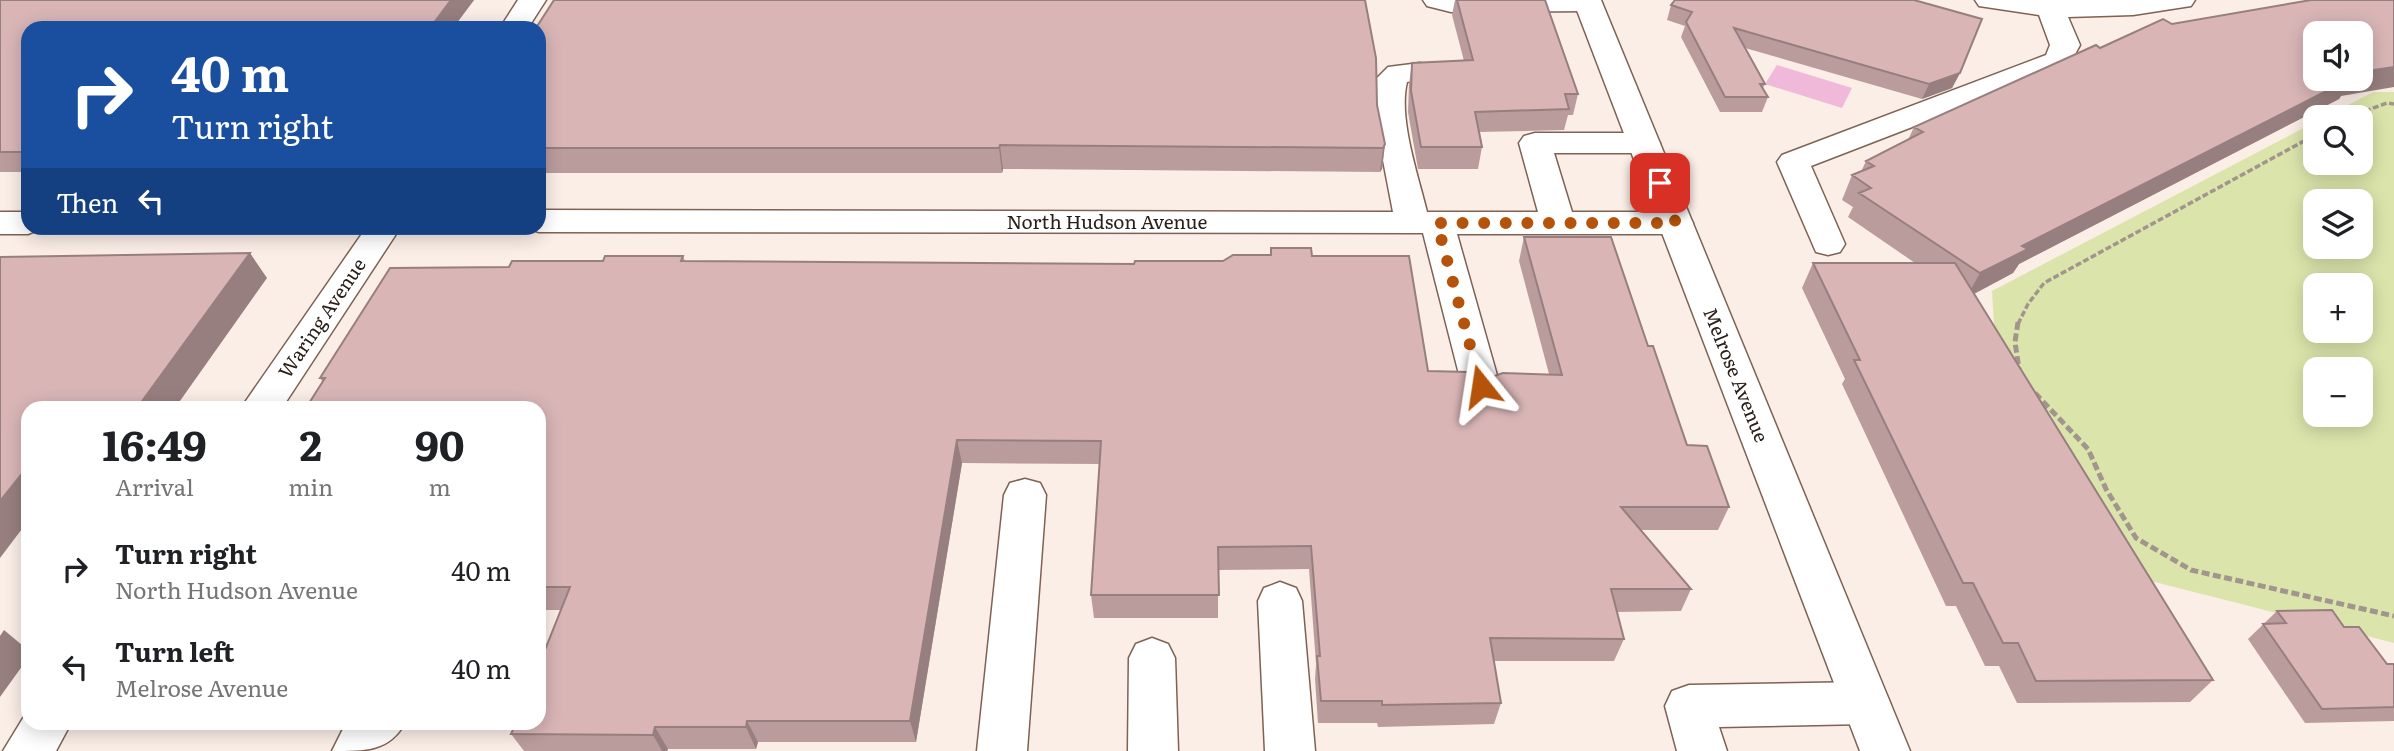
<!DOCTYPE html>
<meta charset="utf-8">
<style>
body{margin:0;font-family:Literata,serif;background:#f6f6f6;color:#202124;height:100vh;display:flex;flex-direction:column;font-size:26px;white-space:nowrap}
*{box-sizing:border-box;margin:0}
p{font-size:23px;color:#757577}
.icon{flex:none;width:38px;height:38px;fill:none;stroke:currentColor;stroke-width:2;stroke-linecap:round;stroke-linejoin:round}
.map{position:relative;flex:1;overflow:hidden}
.drawer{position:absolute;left:21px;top:401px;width:525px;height:329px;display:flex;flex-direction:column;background:#fff;border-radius:21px;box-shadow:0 4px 18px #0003}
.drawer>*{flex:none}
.guide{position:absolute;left:21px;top:21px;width:525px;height:214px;border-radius:21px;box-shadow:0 4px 18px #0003;background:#1a4fa0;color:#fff;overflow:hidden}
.fabs{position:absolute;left:2303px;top:21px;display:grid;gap:14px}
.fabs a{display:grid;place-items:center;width:70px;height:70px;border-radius:14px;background:#fff;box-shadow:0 4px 18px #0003;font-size:35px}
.pin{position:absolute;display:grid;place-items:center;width:60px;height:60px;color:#fff;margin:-30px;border-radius:14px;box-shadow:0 4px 10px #0006}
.me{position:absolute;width:77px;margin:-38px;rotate:345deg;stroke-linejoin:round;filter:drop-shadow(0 0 5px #0008)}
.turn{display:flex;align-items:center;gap:24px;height:147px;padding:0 35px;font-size:32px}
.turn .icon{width:91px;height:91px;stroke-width:2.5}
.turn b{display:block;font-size:49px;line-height:60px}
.then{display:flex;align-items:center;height:66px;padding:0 35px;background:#0003;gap:14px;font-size:26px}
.eta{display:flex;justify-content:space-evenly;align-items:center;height:119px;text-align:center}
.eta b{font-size:42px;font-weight:700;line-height:49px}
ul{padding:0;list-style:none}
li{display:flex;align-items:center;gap:21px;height:98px;padding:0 35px}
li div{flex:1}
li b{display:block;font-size:26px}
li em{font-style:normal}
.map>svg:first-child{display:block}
.green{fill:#dbe5ab;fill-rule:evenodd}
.water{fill:#f0b8d9}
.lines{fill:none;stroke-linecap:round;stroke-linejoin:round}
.minor-casing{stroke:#7e6254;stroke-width:3}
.major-casing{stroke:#7e6254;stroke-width:3}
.path-far1{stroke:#a1958e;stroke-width:3.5;stroke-dasharray:6 2.5;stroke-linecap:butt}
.path{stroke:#a1958e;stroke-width:5;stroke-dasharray:8 3.5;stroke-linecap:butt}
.minor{fill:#fff;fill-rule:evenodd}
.major{fill:#fff;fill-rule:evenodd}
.wall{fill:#bb9c9d}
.shaded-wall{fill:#987f7f}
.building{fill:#d9b5b6;stroke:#987f7f;stroke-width:2}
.route{stroke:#b45309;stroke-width:12;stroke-dasharray:0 21.6}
.labels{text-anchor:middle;stroke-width:5;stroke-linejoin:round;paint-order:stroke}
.street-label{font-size:19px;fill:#2b2019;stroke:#fff}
</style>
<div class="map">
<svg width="2394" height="751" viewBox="0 0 2394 751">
<rect width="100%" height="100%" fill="#fbeee7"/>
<!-- green -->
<path class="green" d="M 2373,92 L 2394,92 L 2394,643 L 2135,577 L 1997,373 L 1992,291 L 2315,122 L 2315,163 L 2361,163 L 2361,117 L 2325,117 ZM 2315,201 L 2361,201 L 2361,247 L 2315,247 ZM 2315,285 L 2361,285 L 2361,331 L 2315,331 ZM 2315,369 L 2361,369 L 2361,415 L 2315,415 Z"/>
<!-- water -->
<path class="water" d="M 1777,65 L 1852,88 L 1842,108 L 1765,84 Z"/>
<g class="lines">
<!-- minor casing -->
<g class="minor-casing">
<path id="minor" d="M 518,0 L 546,0 L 528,28 L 500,28 Z
M 1423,0 L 1600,0 L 1602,3 L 1598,9 L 1588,11 L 1451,12 L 1427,6 Z
M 1975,0 L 2195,0 L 2191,6 L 2133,15 L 2068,17 L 2080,45 L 2068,67 L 1811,166 L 1845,244 L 1840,252 L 1828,255 L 1816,252 L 1777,162 L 1782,155 L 2046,55 L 2050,45 L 2039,15 L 1979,6 Z
M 1420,63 L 1431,66 L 1435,72 L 1431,78 L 1407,82 C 1398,118 1418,175 1427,212 L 1538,212 L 1519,143 L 1524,136 L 1535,133 L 1644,133 L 1655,136 L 1660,143 L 1655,150 L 1644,153 L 1554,153 L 1572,212 L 1676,212 L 1688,215 L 1693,223 L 1688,231 L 1676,234 L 1457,234 L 1500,386 L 1495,396 L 1481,400 L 1467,396 L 1462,386 L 1423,233 L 539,232 L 526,228 L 539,228 L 539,210 L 1393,212 L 1377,129 L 1376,79 L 1388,67 Z
M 0,212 L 28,212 L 28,228 L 42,228 L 28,234 L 0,234 Z
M 366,228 L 400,228 L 282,408 L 241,408 Z
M 1025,479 L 1040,483 L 1046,495 L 1027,751 L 977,751 L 1004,495 L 1010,483 Z
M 1280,582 L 1296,588 L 1302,601 L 1315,751 L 1265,751 L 1258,601 L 1264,588 Z
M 1152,638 L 1168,644 L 1175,658 L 1178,751 L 1128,751 L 1129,658 L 1136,644 Z
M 1866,682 L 1883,688 L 1890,703 L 1883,718 L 1866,724 L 1719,727 L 1727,751 L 1677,751 L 1665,706 L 1672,691 L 1689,685 Z
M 28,710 L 28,723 L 71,723 L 56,751 L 3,751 Z
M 346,723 L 405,723 C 389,751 367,751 332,751 Z"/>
</g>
<!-- major casing -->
<g class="major-casing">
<path id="major" d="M 1573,0 L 1601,0 L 1910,751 L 1860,751 Z"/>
</g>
<!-- path-far1 -->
<path class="path-far1" d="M 2349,117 L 2387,103 L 2394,104
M 2018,324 L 2028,304 L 2044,283 L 2315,135"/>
<!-- path -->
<path class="path" d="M 2018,322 L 2015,342 L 2019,369
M 2035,393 L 2088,449 L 2106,489 L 2136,538 L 2191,570 L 2394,616"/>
<!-- minor -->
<use href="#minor" class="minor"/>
<!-- major -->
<use href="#major" class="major"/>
</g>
<!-- wall -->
<path class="wall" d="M 0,0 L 474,0 L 453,28 L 28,28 L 28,172 L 0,172 Z
M 1455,0 L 1545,0 L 1578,94 L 1573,115 L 1568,115 L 1564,130 L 1479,132 L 1482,147 L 1478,169 L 1418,169 L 1408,112 L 1409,84 L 1412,63 L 1464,61 L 1452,15 Z
M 1671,5 L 1960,73 L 1952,88 L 1922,99 L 1745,48 L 1765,84 L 1763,88 L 1768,97 L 1762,112 L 1720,112 L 1681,37 L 1685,26 L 1667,20 Z
M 539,28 L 1377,105 L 1385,144 L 1382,169 L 1380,172 L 1003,169 L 1002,173 L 539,173 Z
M 2100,48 L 2341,96 L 2339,99 L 2019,264 L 2013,273 L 1974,294 L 2213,680 L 2190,702 L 2017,703 L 1999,666 L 1985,666 L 1956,606 L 1946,606 L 1842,384 L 1845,379 L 1802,288 L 1813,263 L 1915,263 L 1848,217 L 1853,207 L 1842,200 L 1852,175 L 1861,172 L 1866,161 L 1908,140 L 1914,127 Z
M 1524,237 L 1648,346 L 1687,445 L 1729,507 L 1718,530 L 1641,530 L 1691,589 L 1681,611 L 1617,612 L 1624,639 L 1614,661 L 1494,661 L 1501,703 L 1494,724 L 1378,727 L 1377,723 L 1318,723 L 1315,679 L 1316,664 L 1309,569 L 1218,570 L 1218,618 L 1094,618 L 1091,595 L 1099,464 L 962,463 L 916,742 L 758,742 L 756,749 L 668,749 L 667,751 L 524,751 L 511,734 L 561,610 L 539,610 L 539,408 L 322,381 L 320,378 L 509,267 L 683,256 L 685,261 L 1134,264 L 1223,261 L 1270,255 L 1271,248 L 1312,256 L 1428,371 L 1486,379 L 1549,374 L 1519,261 Z
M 2277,611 L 2344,627 L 2387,664 L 2394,664 L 2394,721 L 2305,723 L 2248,639 Z"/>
<!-- shaded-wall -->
<path class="shaded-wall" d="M 451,0 L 474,0 L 453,28 L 430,28 Z
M 2394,67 L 2394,87 L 2341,96 L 2339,99 L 2019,264 L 2013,273 L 1966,298 L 1980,273 L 2022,246 L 2349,79 L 2361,79 L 2361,72 Z
M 1960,73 L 1952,88 L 1922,99 L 1929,84 Z
M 1385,144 L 1382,169 L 1380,172 L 1383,148 Z
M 1000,145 L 1003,169 L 1002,173 L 999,148 Z
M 250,253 L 267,278 L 175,408 L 137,408 Z
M 957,440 L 962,463 L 916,742 L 910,721 Z
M 28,466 L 28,521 L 0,558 L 0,501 Z
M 4,630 L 28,650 L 28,658 L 0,697 L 0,636 Z
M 747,721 L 758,742 L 756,749 L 746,727 Z
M 655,727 L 668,749 L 667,751 L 662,751 L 653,735 Z"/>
<!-- building -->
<path class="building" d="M 0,0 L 451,0 L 430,28 L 28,28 L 28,152 L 0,152 Z
M 554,0 L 1365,0 L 1376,58 L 1377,105 L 1385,144 L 1383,148 L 1000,145 L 999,148 L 539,148 L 539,28 L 536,28 Z
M 1457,0 L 1545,0 L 1578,94 L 1565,94 L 1569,109 L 1475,112 L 1482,147 L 1421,147 L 1411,91 L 1412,63 L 1473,60 Z
M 1675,0 L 1914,0 L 1982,19 L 1960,73 L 1929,84 L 1734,28 L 1765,84 L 1760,84 L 1768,97 L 1725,97 L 1686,22 L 1692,12 L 1671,5 Z
M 2311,0 L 2394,0 L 2394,67 L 2361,72 L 2361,33 L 2315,33 L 2315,79 L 2350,79 L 2022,246 L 2028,249 L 1980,273 L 1859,193 L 1871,188 L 1852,175 L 1874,166 L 1866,161 L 1923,132 L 1914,127 L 2096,45 L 2100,48 L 2163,19 L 2172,24 Z
M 1524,237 L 1611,237 L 1648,346 L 1653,346 L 1687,445 L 1707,446 L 1729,507 L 1621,507 L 1691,589 L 1611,589 L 1624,639 L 1490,638 L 1501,703 L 1382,705 L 1382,701 L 1321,701 L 1317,656 L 1320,656 L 1311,546 L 1218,547 L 1219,595 L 1091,595 L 1101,441 L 957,440 L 910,721 L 747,721 L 746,727 L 655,727 L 653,735 L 511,734 L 516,723 L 539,723 L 539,665 L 570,587 L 539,587 L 539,408 L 306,408 L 325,378 L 320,378 L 390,268 L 509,267 L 512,261 L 603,261 L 605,256 L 683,256 L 681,261 L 1134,264 L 1135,261 L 1223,261 L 1233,255 L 1271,255 L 1271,248 L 1311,248 L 1312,256 L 1409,256 L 1428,371 L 1469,372 L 1486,379 L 1503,373 L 1562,375 Z
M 250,253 L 137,408 L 28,408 L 28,466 L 0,501 L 0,257 Z
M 1813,263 L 1955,263 L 2213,680 L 2036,681 L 2018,643 L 2003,643 L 1973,583 L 1963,583 L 1854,360 L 1860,360 Z
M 2332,610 L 2344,627 L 2359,627 L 2387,664 L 2394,664 L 2394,707 L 2322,709 L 2263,624 L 2286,623 L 2277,611 Z"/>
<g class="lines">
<!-- route -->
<path class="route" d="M 1481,386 L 1437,223 L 1676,223 L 1660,183"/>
</g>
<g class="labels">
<!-- street labels -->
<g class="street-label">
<text x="1107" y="229">North Hudson Avenue</text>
<text transform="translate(322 318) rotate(-56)" y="7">Waring Avenue</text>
<text transform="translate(1736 375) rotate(68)" y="7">Melrose Avenue</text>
</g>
</g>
</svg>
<div class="fabs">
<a><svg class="icon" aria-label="sound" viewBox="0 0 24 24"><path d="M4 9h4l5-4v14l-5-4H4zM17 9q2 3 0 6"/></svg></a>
<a><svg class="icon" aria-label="search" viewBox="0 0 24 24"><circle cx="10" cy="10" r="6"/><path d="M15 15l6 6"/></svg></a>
<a><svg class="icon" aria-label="layers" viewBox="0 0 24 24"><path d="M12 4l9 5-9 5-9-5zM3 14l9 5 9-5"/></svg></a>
<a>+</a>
<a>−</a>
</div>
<div class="pin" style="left:1660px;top:183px;background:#d93025"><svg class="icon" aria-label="arrive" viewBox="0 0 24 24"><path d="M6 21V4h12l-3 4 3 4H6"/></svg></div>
<svg class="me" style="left:1481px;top:386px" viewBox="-20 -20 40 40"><path d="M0-17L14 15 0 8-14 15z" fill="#b45309" stroke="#fff" stroke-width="4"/></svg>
<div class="guide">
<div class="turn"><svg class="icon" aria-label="right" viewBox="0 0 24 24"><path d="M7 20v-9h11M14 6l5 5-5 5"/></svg><div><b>40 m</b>Turn right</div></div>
<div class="then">Then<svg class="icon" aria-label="left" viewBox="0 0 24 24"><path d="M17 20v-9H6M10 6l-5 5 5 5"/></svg></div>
</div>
<section class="drawer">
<div class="eta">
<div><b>16:49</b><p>Arrival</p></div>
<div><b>2</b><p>min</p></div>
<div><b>90</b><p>m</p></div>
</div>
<ul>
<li><svg class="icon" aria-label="right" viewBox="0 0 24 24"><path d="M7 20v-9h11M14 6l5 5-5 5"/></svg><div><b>Turn right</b><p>North Hudson Avenue</p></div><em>40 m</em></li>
<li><svg class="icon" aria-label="left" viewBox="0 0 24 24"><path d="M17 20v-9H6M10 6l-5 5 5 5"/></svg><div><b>Turn left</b><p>Melrose Avenue</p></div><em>40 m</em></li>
</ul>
</section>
</div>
